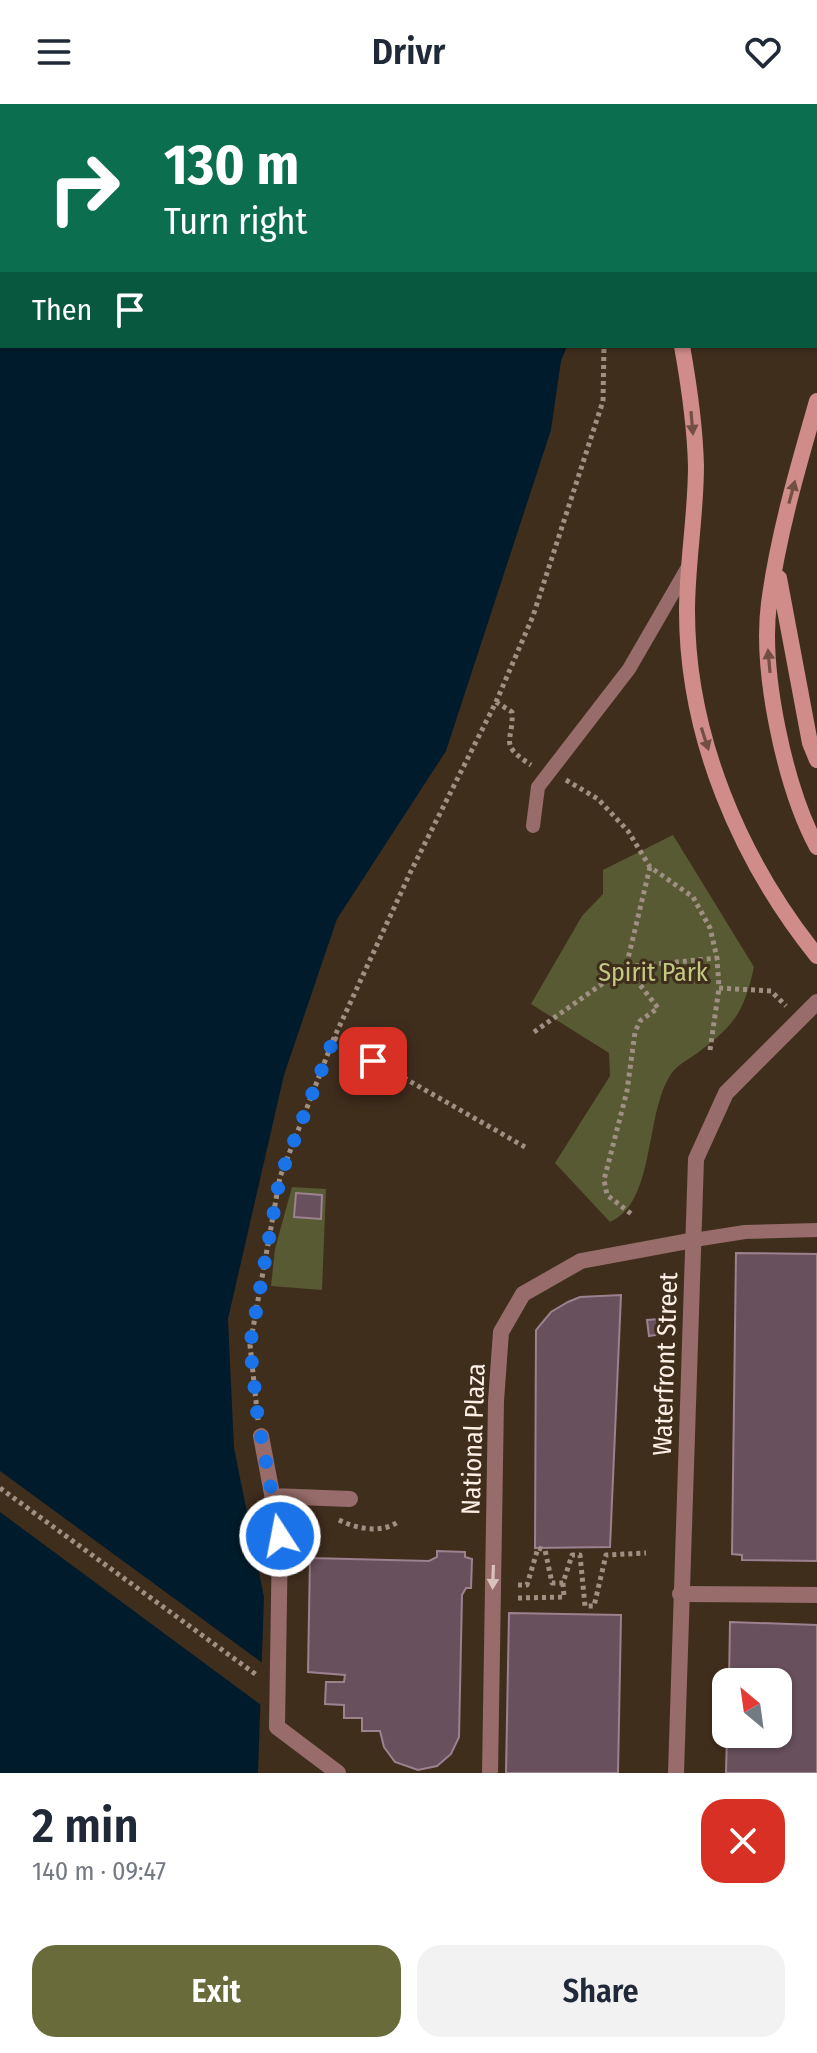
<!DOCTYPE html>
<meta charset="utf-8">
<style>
body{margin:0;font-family:"Fira Sans Condensed",sans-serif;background:#f2f2f3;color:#1f2937;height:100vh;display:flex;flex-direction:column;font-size:30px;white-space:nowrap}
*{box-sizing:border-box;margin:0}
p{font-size:26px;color:#747a83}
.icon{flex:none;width:44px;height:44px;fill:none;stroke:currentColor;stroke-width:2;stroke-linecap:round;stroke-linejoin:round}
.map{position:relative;height:1669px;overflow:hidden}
.details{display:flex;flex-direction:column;background:#fff;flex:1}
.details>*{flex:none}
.hud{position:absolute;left:0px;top:0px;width:818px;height:244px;box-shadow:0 2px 6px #0004;background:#0b6e4f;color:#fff;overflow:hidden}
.needle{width:52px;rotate:331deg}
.tools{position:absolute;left:712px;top:1564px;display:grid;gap:16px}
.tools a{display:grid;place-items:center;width:80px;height:80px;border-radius:16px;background:#fff;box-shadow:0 2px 6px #0004;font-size:40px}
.pin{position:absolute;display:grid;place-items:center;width:68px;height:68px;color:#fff;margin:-34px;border-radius:16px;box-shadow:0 4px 12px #0006}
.me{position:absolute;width:88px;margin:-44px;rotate:349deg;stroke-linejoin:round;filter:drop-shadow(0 0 6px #0008)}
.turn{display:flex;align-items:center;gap:28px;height:168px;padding:0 32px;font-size:36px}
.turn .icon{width:104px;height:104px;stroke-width:2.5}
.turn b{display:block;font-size:56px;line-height:68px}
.then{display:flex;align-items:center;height:76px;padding:0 32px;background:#0003;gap:16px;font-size:30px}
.round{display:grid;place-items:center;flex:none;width:84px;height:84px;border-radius:24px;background:#f2f2f3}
.overview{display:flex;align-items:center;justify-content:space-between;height:136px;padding:0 32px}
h1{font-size:48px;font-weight:600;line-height:60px}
.button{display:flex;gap:16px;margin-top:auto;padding:16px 32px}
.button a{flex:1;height:92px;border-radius:24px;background:#696c3a;color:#fff;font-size:32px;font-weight:600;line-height:92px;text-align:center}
.button a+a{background:#f2f2f3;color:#1f2937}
header{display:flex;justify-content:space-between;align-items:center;height:104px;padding:0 32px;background:#fff;font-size:36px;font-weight:600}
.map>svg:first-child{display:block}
.green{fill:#575a32}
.water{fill:#001c2c}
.pier{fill:#402e1d}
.building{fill:#68505d;stroke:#9c818f;stroke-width:2}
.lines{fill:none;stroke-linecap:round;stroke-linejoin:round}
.path{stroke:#9f9083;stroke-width:5;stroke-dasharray:4 4;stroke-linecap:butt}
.service{stroke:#976c6a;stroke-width:14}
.pedestrian{stroke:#976c6a;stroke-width:16}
.minor{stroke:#976c6a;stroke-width:16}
.tertiary{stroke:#976c6a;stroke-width:16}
.secondary{stroke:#cf8c88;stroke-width:16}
.oneway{fill:#724f42}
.oneway2{fill:#d9c2bb}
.route{stroke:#1a73e8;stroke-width:14;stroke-dasharray:0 25.2}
.labels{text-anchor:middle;stroke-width:6;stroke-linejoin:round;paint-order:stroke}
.park-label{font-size:26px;fill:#c2c983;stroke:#402e1d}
.street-label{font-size:26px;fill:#fcf0e6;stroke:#402e1d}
</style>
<header><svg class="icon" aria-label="menu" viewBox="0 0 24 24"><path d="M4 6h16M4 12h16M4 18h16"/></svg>Drivr<svg class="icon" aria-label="heart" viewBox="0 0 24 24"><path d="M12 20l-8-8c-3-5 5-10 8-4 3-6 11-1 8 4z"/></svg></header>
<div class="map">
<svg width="817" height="1669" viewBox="0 0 817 1669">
<rect width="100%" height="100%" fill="#402e1d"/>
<!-- green -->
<path class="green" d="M 673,731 L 754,863 C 744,907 736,920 700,947 C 691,954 677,961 671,970 C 644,1011 656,1098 610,1118 L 555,1059 L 610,972 L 609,949 L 531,900 L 582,812 L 603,790 L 603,766 Z
M 292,1083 L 326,1085 L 322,1186 L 271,1182 L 275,1145 Z"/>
<!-- water -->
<path class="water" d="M 0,0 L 456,2 L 2,2 L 2,242 L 567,242 L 561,257 L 551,326 L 446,647 L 337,815 L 284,971 L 228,1215 L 234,1344 L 264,1493 L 258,1669 L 0,1669 Z"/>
<!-- pier -->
<path class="pier" d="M 0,1367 L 264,1560 L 261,1601 L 0,1408 Z"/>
<!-- building -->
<path class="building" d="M 296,1089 L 322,1091 L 321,1115 L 294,1113 Z
M 736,1149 L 817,1150 L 817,1457 L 742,1456 L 742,1451 L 732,1450 Z
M 621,1191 L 610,1443 L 535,1444 L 536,1226 L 551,1208 L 568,1198 L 580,1193 Z
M 660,1215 L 662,1230 L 649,1232 L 647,1216 Z
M 437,1447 L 465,1448 L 465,1453 L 472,1455 L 471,1484 L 466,1484 L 462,1491 L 459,1633 L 451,1650 L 437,1662 L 418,1666 L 395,1658 L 384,1643 L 380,1627 L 362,1627 L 362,1614 L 344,1614 L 344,1601 L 325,1600 L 326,1578 L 344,1578 L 345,1571 L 308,1568 L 310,1454 L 429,1457 L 437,1453 Z
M 509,1509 L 621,1511 L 618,1669 L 506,1669 Z
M 730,1518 L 817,1521 L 817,1669 L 726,1669 L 727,1630 L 778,1630 L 778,1578 L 729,1578 Z"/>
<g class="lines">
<!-- path -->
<path class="path" d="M 491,0 L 492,2
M 496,598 L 512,608 C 514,638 497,639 531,661
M 566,676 L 598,695 L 628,727 L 650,763 L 693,793 L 710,824 L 717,854 L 719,884 L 771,887 L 786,902
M 650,763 L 626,863 L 717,854
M 534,928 L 626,863 L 658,904 L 640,917 L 635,928 L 627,987 L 604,1076 L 607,1091 L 634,1112
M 334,934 L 525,1043
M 710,946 L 719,884
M 258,1316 L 250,1241 L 280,1073 L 334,934 L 411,767 L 496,598 L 533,512 L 603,297 L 604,242
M 0,1384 L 258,1572
M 339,1416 C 357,1425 382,1430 399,1417
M 518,1481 L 527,1481 L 538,1444 L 545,1446 L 552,1479 L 563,1479 L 572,1451 L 580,1451 L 585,1502 L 594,1502 L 606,1451 L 646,1449
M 518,1494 L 564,1493 L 563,1479"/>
<!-- service -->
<path class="service" d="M 533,722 L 538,683 L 629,565 L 688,463
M 694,1136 L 745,1128 L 817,1126"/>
<!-- pedestrian -->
<path class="pedestrian" d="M 261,1332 L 280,1432 L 277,1623 L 338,1669
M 272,1392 L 350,1395"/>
<!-- minor -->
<path class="minor" d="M 680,1490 L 817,1491
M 490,1669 L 496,1297 L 501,1228 L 523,1190 L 581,1157 L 694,1136"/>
<!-- tertiary -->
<path class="tertiary" d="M 676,1669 L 696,1055 L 726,989 L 817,898"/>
<!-- secondary -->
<path class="secondary" d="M 599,0 L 600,2
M 682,242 C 689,281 695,322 696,362 C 696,411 687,459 687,507 C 687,632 740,756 817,852
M 817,297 C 798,363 778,431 769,499 C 760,568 785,683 817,743
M 779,474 L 810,639 L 817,656"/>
</g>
<!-- one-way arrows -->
<defs><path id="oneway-solid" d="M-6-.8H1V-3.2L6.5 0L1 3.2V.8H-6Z" transform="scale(2)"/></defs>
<g class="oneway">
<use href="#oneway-solid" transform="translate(692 319) rotate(85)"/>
<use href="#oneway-solid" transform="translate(792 388) rotate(-75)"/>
<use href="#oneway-solid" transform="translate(769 557) rotate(-95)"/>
<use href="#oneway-solid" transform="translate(705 635) rotate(72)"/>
</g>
<use class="oneway2" href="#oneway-solid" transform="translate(493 1473) rotate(92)"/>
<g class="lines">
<!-- route -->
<path class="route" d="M 280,1432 L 258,1316 L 250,1241 L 280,1073 L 334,934 L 373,957"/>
</g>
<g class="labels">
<!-- park labels -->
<g class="park-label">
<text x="653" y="877">Spirit Park</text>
</g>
<!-- street labels -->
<g class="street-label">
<text transform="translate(665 1260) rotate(-88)" y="9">Waterfront Street</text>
<text transform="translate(473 1335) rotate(-88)" y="9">National Plaza</text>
</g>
</g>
</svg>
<div class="tools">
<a><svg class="needle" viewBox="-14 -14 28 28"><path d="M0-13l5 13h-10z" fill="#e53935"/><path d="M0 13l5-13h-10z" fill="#747a83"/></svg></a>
</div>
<div class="pin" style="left:373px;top:957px;background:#d93025"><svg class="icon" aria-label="arrive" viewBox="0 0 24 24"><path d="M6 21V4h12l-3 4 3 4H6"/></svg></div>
<svg class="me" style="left:280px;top:1432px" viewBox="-20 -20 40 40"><circle r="17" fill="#1a73e8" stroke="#fff" stroke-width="3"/><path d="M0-11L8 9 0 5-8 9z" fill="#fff"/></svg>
<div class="hud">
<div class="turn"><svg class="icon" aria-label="right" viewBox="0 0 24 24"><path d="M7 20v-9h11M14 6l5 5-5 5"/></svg><div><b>130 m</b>Turn right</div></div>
<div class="then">Then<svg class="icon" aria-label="arrive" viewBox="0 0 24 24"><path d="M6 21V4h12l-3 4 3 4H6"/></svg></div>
</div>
</div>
<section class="details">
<div class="overview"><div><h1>2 min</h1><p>140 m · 09:47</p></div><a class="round" style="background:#d93025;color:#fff"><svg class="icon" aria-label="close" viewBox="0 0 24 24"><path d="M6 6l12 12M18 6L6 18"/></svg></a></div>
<div class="button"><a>Exit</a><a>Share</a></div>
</section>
